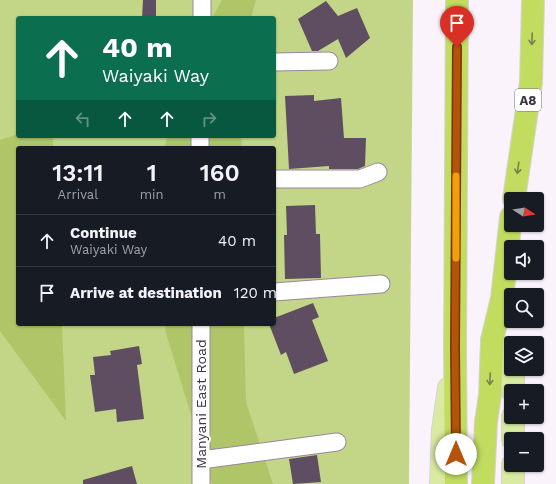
<!DOCTYPE html>
<meta charset="utf-8">
<style>
body{margin:0;font-family:"Work Sans",sans-serif;background:#20242c;color:#f1f3f6;height:100vh;display:flex;flex-direction:column;font-size:15px;white-space:nowrap}
*{box-sizing:border-box;margin:0}
p{font-size:13px;color:#9ea1a6}
.icon{flex:none;width:22px;height:22px;fill:none;stroke:currentColor;stroke-width:2;stroke-linecap:round;stroke-linejoin:round}
.map{position:relative;flex:1;overflow:hidden}
.panel{position:absolute;left:16px;top:146px;width:260px;height:180px;display:flex;flex-direction:column;background:#171b24;border-radius:4px;box-shadow:0 1px 3px #0004}
.panel>*{flex:none}
.banner{position:absolute;left:16px;top:16px;width:260px;height:122px;border-radius:4px;box-shadow:0 1px 3px #0004;background:#0b6e4f;color:#fff;overflow:hidden}
.needle{width:26px;rotate:102deg}
.controls{position:absolute;left:504px;top:192px;display:grid;gap:8px}
.controls a{display:grid;place-items:center;width:40px;height:40px;border-radius:4px;background:#171b24;box-shadow:0 1px 3px #0004;font-size:20px}
.pin{position:absolute;display:grid;place-items:center;width:34px;height:34px;color:#fff;margin:-41px -17px;border-radius:50% 50% 50% 0;rotate:-45deg;box-shadow:0 0 4px #0007}
.pin .icon{rotate:45deg}
.me{position:absolute;width:44px;margin:-22px;rotate:0deg;stroke-linejoin:round;filter:drop-shadow(0 0 3px #0008)}
.turn{display:flex;align-items:center;gap:14px;height:84px;padding:0 20px;font-size:18px}
.turn .icon{width:52px;height:52px;stroke-width:2.5}
.turn b{display:block;font-size:28px;line-height:34px}
.lanes{display:flex;align-items:center;height:38px;padding:0 20px;background:#0003;justify-content:center;gap:20px;direction:ltr}
.lanes .off{opacity:.35}
.eta{display:flex;justify-content:space-evenly;align-items:center;height:68px;text-align:center}
.eta b{font-size:24px;font-weight:600;line-height:28px}
ul{padding:0;list-style:none}
li{display:flex;align-items:center;gap:12px;height:52px;padding:0 20px;border-top:1px solid #363941}
li div{flex:1}
li b{display:block;font-size:15px}
li em{font-style:normal}
.map>svg:first-child{display:block}
.green{fill:#c3d687;fill-rule:evenodd}
.forest{fill:#b0c568}
.building{fill:#5f4e62}
.lines{fill:none;stroke-linecap:round;stroke-linejoin:round}
.minor-casing{stroke:#99869c;stroke-width:19}
.major-casing{stroke:#d5d3d5;stroke-width:24}
.highway-casing{stroke:#d5d3d5;stroke-width:24}
.minor{stroke:#fff;stroke-width:17}
.major{stroke:#daeaa0;stroke-width:22}
.highway{stroke:#c2dc60;stroke-width:22}
.oneway{stroke:#7a814e}
.route-casing{stroke:#753606;stroke-width:10}
.route{stroke:#b45309;stroke-width:7}
.slow{stroke:#f59e0b;stroke-width:7}
.labels{text-anchor:middle;stroke-width:4;stroke-linejoin:round;paint-order:stroke}
.shield{fill:#fff;stroke:#797379;stroke-width:1}
.shield-label{font-size:13px;font-weight:bold;fill:#3f3740}
.street-label{font-size:14px;fill:#3f3740;stroke:#fff}
</style>
<div class="map">
<svg width="556" height="484" viewBox="0 0 556 484">
<rect width="100%" height="100%" fill="#fbf3fc"/>
<!-- green -->
<path class="green" d="M 0,0 L 413,0 L 409,484 L 0,484 ZM 18,18 L 274,18 L 274,136 L 18,136 ZM 18,148 L 274,148 L 274,324 L 18,324 Z"/>
<!-- forest -->
<path class="forest" d="M 222,0 L 256,0 L 251,18 L 212,18 Z
M 18,134 L 18,136 L 53,136 L 53,148 L 18,148 L 18,324 L 62,324 L 66,421 L 0,331 L 0,140 Z
M 167,136 L 241,136 L 242,148 L 165,148 Z
M 165,324 L 244,324 L 246,402 L 273,484 L 212,484 L 166,333 Z"/>
<!-- building -->
<path class="building" d="M 143,0 L 156,0 L 156,17 L 142,18 Z
M 326,1 L 338,16 L 357,8 L 370,38 L 346,58 L 338,39 L 318,51 L 312,51 L 298,19 Z
M 314,95 L 314,101 L 341,98 L 344,138 L 366,138 L 365,166 L 358,169 L 329,169 L 329,166 L 289,169 L 285,96 Z
M 315,205 L 316,234 L 320,234 L 321,278 L 285,279 L 284,235 L 287,235 L 286,206 Z
M 313,303 L 319,317 L 312,320 L 328,361 L 294,374 L 286,352 L 281,355 L 269,324 L 274,324 L 274,318 Z
M 139,346 L 142,364 L 137,365 L 144,419 L 117,422 L 116,409 L 95,412 L 90,375 L 95,375 L 93,357 L 111,355 L 110,351 Z
M 317,455 L 321,482 L 293,484 L 289,459 Z
M 132,466 L 137,484 L 83,484 L 83,480 Z"/>
<g class="lines">
<!-- minor casing -->
<g class="minor-casing">
<path id="minor" d="M 202,18 L 202,0
M 274,62 L 329,61
M 200,148 L 200,136
M 274,179 L 360,179 L 378,172
M 274,292 L 381,284
M 201,324 L 201,484
M 201,460 L 337,442"/>
</g>
<!-- major casing -->
<g class="major-casing">
<path id="major" d="M 492,340 L 513,375 L 513,391
M 513,417 L 513,439
M 513,465 L 513,484
M 441,484 L 443,430 L 449,388"/>
</g>
<!-- highway casing -->
<g class="highway-casing">
<path id="highway" d="M 514,199 L 531,82 L 533,0
M 456,484 L 455,347 L 457,0
M 483,484 L 486,422 L 490,395 L 492,340 L 502,298 L 511,217"/>
</g>
<!-- minor -->
<use href="#minor" class="minor"/>
<!-- major -->
<use href="#major" class="major"/>
<!-- highway -->
<use href="#highway" class="highway"/>
</g>
<!-- one-way arrows -->
<defs><path id="oneway-shaft" d="M-6 0H5M1.5-3L5.5 0L1.5 3" fill="none" stroke-width="1.6" stroke-linecap="round" stroke-linejoin="round"/></defs>
<g class="oneway">
<use href="#oneway-shaft" transform="translate(532 39) rotate(92)"/>
<use href="#oneway-shaft" transform="translate(518 168) rotate(98)"/>
<use href="#oneway-shaft" transform="translate(490 379) rotate(92)"/>
</g>
<g class="lines">
<!-- route casing -->
<g class="route-casing">
<path id="route" d="M 456,454 L 455,347 L 457,47"/>
</g>
<!-- route -->
<use href="#route" class="route"/>
<!-- slow -->
<path class="slow" d="M 456,258 L 456,176"/>
</g>
<g class="labels">
<!-- shield labels -->
<rect class="shield" x="515" y="89" width="26" height="22" rx="3"/>
<g class="shield-label">
<text x="528" y="105">A8</text>
</g>
<!-- street labels -->
<g class="street-label">
<text transform="translate(201 404) rotate(-90)" y="5">Manyani East Road</text>
</g>
</g>
</svg>
<div class="controls">
<a><svg class="needle" viewBox="-14 -14 28 28"><path d="M0-13l5 13h-10z" fill="#e53935"/><path d="M0 13l5-13h-10z" fill="#9ea1a6"/></svg></a>
<a><svg class="icon" aria-label="sound" viewBox="0 0 24 24"><path d="M4 9h4l5-4v14l-5-4H4zM17 9q2 3 0 6"/></svg></a>
<a><svg class="icon" aria-label="search" viewBox="0 0 24 24"><circle cx="10" cy="10" r="6"/><path d="M15 15l6 6"/></svg></a>
<a><svg class="icon" aria-label="layers" viewBox="0 0 24 24"><path d="M12 4l9 5-9 5-9-5zM3 14l9 5 9-5"/></svg></a>
<a>+</a>
<a>−</a>
</div>
<div class="pin" style="left:457px;top:47px;background:#d93025"><svg class="icon" aria-label="arrive" viewBox="0 0 24 24"><path d="M6 21V4h12l-3 4 3 4H6"/></svg></div>
<svg class="me" style="left:456px;top:454px" viewBox="-20 -20 40 40"><circle r="19" fill="#fff"/><path d="M0-13L10 11 0 6-10 11z" fill="#b45309"/></svg>
<div class="banner">
<div class="turn"><svg class="icon" aria-label="ahead" viewBox="0 0 24 24"><path d="M12 20V5M6 11l6-6 6 6"/></svg><div><b>40 m</b>Waiyaki Way</div></div>
<div class="lanes"><svg class="icon off" aria-label="left" viewBox="0 0 24 24"><path d="M17 20v-9H6M10 6l-5 5 5 5"/></svg><svg class="icon" aria-label="ahead" viewBox="0 0 24 24"><path d="M12 20V5M6 11l6-6 6 6"/></svg><svg class="icon" aria-label="ahead" viewBox="0 0 24 24"><path d="M12 20V5M6 11l6-6 6 6"/></svg><svg class="icon off" aria-label="right" viewBox="0 0 24 24"><path d="M7 20v-9h11M14 6l5 5-5 5"/></svg></div>
</div>
<section class="panel">
<div class="eta">
<div><b>13:11</b><p>Arrival</p></div>
<div><b>1</b><p>min</p></div>
<div><b>160</b><p>m</p></div>
</div>
<ul>
<li><svg class="icon" aria-label="ahead" viewBox="0 0 24 24"><path d="M12 20V5M6 11l6-6 6 6"/></svg><div><b>Continue</b><p>Waiyaki Way</p></div><em>40 m</em></li>
<li><svg class="icon" aria-label="arrive" viewBox="0 0 24 24"><path d="M6 21V4h12l-3 4 3 4H6"/></svg><div><b>Arrive at destination</b></div><em>120 m</em></li>
</ul>
</section>
</div>
